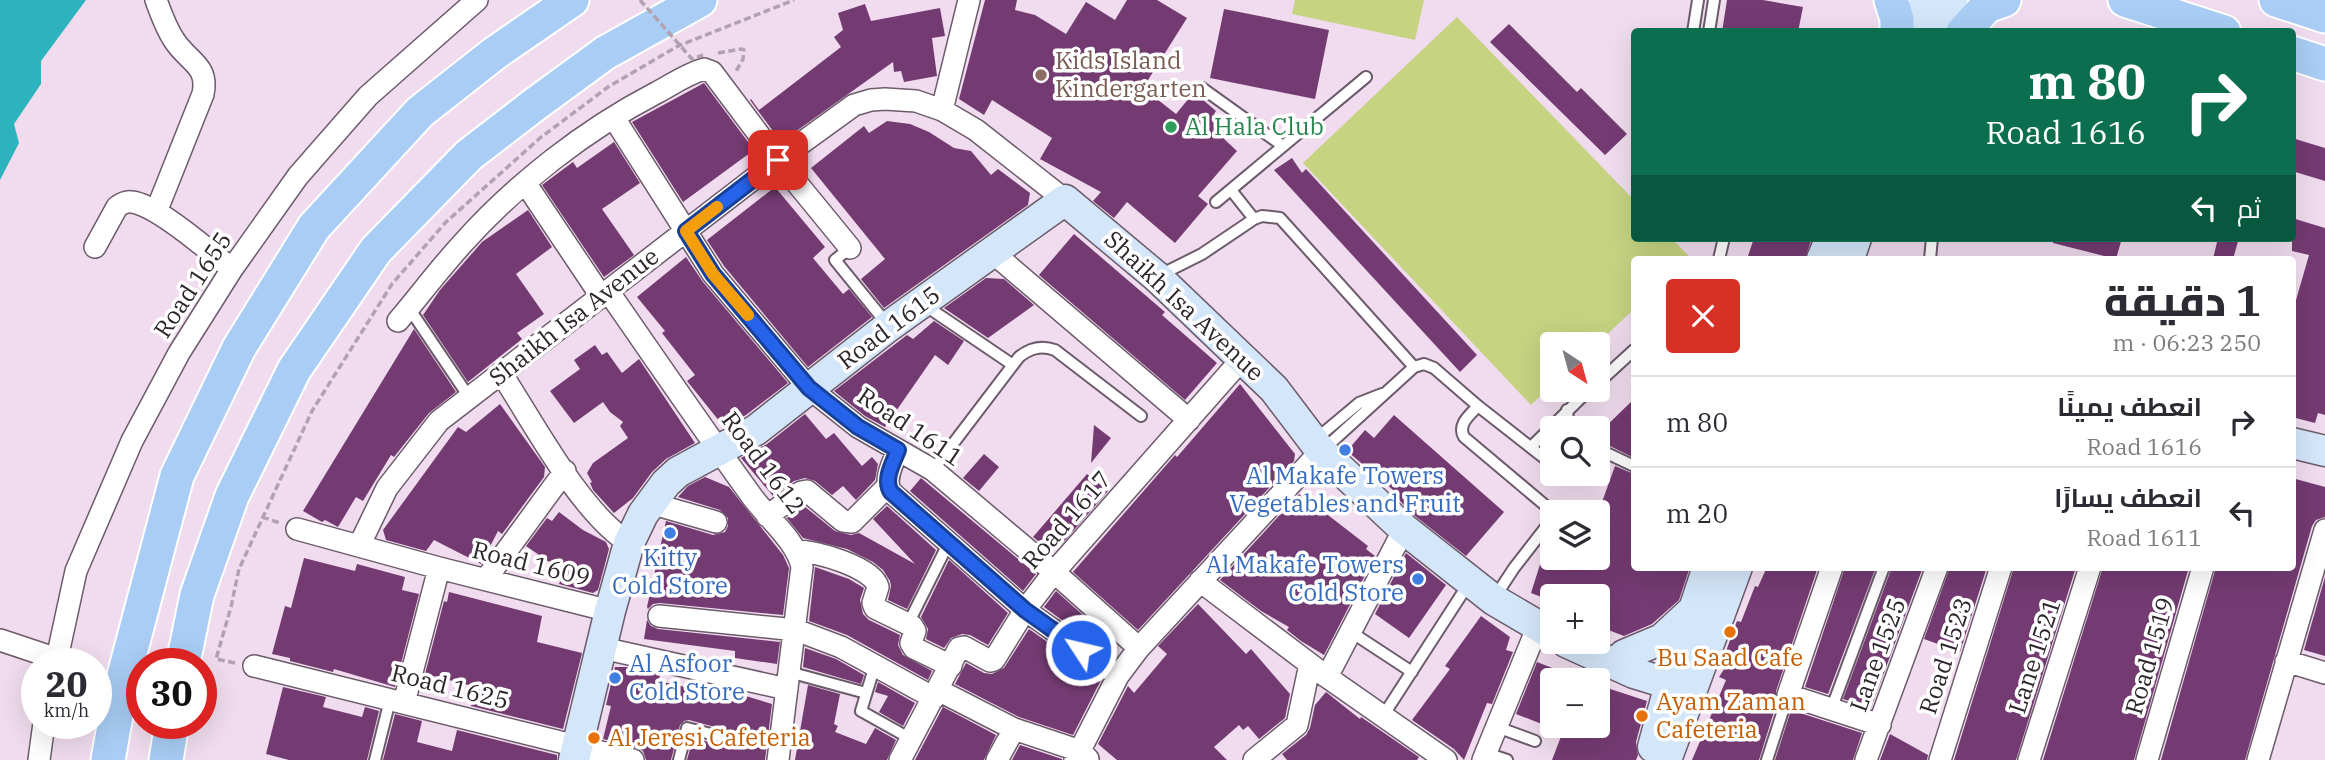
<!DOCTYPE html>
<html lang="ar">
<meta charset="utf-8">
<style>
body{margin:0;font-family:"IBM Plex Serif",Cairo,serif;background:#f7f7f7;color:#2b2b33;direction:rtl;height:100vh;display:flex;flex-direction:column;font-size:26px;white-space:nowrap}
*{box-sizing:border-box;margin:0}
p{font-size:23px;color:#7c7c81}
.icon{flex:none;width:38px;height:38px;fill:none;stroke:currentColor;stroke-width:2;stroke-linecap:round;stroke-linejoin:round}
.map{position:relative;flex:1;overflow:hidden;direction:ltr}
.panel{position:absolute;left:1631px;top:256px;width:665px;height:315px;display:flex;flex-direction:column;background:#fff;border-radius:7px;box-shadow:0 7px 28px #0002;direction:rtl}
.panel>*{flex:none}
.top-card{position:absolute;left:1631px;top:28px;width:665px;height:214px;border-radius:7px;box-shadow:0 7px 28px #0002;direction:rtl;background:#0b6e4f;color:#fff;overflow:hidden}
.needle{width:46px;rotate:144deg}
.tools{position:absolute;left:1540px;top:332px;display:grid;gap:14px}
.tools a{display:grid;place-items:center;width:70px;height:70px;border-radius:7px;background:#fff;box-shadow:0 7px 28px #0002;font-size:35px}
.speed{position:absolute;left:21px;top:648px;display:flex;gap:14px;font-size:35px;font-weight:700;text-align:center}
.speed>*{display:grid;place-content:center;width:91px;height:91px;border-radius:50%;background:#fff;box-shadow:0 7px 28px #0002;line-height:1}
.speed small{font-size:18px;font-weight:400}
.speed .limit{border:10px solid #d22;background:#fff;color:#111}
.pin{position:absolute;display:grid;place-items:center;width:60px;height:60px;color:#fff;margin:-30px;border-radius:14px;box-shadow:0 4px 10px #0006}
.me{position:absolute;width:77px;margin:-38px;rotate:305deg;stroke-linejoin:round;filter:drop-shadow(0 0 5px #0008)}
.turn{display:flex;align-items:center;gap:24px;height:147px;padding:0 35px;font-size:32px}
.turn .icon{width:91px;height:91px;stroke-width:2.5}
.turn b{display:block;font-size:49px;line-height:60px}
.then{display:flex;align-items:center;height:66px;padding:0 35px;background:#0003;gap:14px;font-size:26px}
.round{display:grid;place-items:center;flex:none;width:74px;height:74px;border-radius:7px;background:#f7f7f7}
.overview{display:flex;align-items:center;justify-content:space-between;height:119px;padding:0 35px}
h1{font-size:42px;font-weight:800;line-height:52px}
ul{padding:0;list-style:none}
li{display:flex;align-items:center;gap:21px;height:91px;padding:0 35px;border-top:2px solid #e1e1e2}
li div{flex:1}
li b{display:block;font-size:26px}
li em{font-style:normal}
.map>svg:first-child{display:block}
.green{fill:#c6d381}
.water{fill:#2cb3be}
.building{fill:#743b72}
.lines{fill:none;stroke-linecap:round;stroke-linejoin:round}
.lane-casing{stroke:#6c5b6b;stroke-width:14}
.street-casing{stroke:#6c5b6b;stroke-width:24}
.secondary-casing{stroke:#6c5b6b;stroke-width:33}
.primary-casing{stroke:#fff;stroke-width:37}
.path{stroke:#b2a2b0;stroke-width:3.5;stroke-dasharray:7 3.5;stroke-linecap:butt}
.lane{stroke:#fff;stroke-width:10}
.street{stroke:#fff;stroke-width:21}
.secondary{stroke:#d4e6fa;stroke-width:30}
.primary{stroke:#a9cdf5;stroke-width:33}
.path-bridge{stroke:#b2a2b0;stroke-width:3.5;stroke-dasharray:7 3.5;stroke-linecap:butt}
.route-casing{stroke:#184099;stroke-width:18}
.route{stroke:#2563eb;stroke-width:12}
.slow{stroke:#f59e0b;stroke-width:12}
.education-dot{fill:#8d6e63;stroke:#fff;stroke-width:2.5}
.leisure-dot{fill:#2e9e5b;stroke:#fff;stroke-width:2.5}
.shop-dot{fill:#3f7fe0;stroke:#fff;stroke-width:2.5}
.food-dot{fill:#e8710a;stroke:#fff;stroke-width:2.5}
.labels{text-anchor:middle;stroke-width:7;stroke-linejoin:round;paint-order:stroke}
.education-label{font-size:24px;fill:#785e54;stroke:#fff;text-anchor:start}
.leisure-label{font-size:24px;fill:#27864d;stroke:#fff;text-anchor:start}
.street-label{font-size:24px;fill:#2d262d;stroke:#fff}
.shop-label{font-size:24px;fill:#366cbe;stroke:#fff}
.food-label{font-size:24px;fill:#c56008;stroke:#fff;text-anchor:start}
</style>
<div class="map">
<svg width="2325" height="760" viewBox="0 0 2325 760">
<rect width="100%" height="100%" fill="#f0dcee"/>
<!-- green -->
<path class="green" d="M 1295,0 L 1424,0 L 1415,40 L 1292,14 Z
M 1457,17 L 1634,200 L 1634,238 L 1671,238 L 1690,257 L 1634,259 L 1634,309 L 1596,345 L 1552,345 L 1552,385 L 1531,405 L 1303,163 Z"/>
<!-- water -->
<path class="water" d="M 0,0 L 86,0 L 41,61 L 41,84 L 14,124 L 19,143 L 0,180 Z"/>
<!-- building -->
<path class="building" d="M 985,0 L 1017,0 L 1015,10 L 1035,15 L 1066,34 L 1086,2 L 1115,20 L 1127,0 L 1157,0 L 1187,18 L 1143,88 L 1176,114 L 1194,92 L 1216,111 L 1214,114 L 1231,128 L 1222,137 L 1237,151 L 1198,196 L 1208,204 L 1175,243 L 1127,202 L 1114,218 L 1093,201 L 1101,192 L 1040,159 L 1052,138 L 992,100 L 984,115 L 959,99 Z
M 1727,0 L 1763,0 L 1803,7 L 1798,32 L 1722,32 Z
M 865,4 L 871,21 L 940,8 L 945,36 L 932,38 L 937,76 L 904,82 L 901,71 L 894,72 L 893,62 L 781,142 L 750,100 L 751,99 L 759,110 L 841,47 L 834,37 L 843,30 L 838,13 Z
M 1224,9 L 1329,30 L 1315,99 L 1210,78 Z
M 1509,24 L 1577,92 L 1581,88 L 1627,134 L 1605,155 L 1490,42 Z
M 704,83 L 754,150 L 683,202 L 632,122 Z
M 887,121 L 910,124 L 929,132 L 954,148 L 971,151 L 991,175 L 998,169 L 1030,193 L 1028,205 L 884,308 L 861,279 L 885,259 L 811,168 L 864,126 L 869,133 Z
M 2292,138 L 2325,148 L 2325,181 L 2292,171 Z
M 614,142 L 640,183 L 602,209 L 634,255 L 604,277 L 542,185 L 573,162 L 577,168 Z
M 1292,158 L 1302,173 L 1306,169 L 1477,355 L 1460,372 L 1274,170 Z
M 775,187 L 825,247 L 813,258 L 843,294 L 849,289 L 872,317 L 808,367 L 724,266 L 707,240 Z
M 528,210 L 552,247 L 516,274 L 544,314 L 517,333 L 522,339 L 468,382 L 423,315 L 440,290 L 482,242 Z
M 2292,218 L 2325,228 L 2325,415 L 2318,413 L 2315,423 L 2292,417 L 2292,314 L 2309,255 L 2292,251 Z
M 1074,234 L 1165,312 L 1162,315 L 1217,363 L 1185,400 L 1039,275 Z
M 1754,238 L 1812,238 L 1805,259 L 1747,259 Z
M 2053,238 L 2122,238 L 2116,259 L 2053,243 Z
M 2218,238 L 2239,238 L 2233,259 L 2213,259 Z
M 686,257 L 703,282 L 788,383 L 746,415 L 724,427 L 687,381 L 695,375 L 662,333 L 665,331 L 637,297 Z
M 986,278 L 1004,279 L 1034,305 L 988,338 L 944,308 Z
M 934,321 L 964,341 L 948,365 L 935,355 L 885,427 L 865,416 L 834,391 L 907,335 L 913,339 Z
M 414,329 L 456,392 L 429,413 L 394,457 L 391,455 L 363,501 L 356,497 L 338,527 L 325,520 L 322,522 L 303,511 Z
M 595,345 L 602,355 L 607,352 L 622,373 L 639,359 L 695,443 L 666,459 L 652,472 L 633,498 L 614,513 L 593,490 L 590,483 L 592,482 L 587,473 L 593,463 L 628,438 L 620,426 L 623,422 L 610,412 L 603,402 L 574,423 L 550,391 L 580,369 L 574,360 Z
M 1240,384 L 1295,454 L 1294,461 L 1138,630 L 1073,572 L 1175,455 L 1177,457 Z
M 1634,399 L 1634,458 L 1604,443 L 1598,434 Z
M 500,404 L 545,467 L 544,477 L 502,534 L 498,531 L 481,564 L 434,540 L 426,551 L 386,540 L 383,530 L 458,427 L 466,432 Z
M 805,414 L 826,439 L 834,433 L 862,466 L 872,457 L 878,464 L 875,480 L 856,500 L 843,486 L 832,495 L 815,481 L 805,478 L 794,481 L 773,496 L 741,458 L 767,444 Z
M 1394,415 L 1504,512 L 1466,556 L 1415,516 L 1397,498 L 1399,495 L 1347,451 L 1365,430 L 1374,438 Z
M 1094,425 L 1111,438 L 1091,463 Z
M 984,454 L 999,467 L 979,491 L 963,478 Z
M 1615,466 L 1634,474 L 1634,567 L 1690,567 L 1679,600 L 1652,624 L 1624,636 L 1598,626 L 1598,597 L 1552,597 L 1552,601 L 1531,593 L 1543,555 L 1551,558 L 1598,558 L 1598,513 Z
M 1087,474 L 1108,491 L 1062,544 L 1042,544 L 1033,537 Z
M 705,477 L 729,487 L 783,555 L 789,568 L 783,615 L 660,603 L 653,604 L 648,609 L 647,607 L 666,521 L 713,535 L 725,532 L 728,526 L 728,518 L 720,510 L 678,497 L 688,486 Z
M 921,478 L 1036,574 L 1023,591 L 910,491 Z
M 2292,478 L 2325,487 L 2325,517 L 2316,520 L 2312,526 L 2245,760 L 2161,760 L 2216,567 L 2292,567 Z
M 1299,494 L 1313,507 L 1315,505 L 1368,546 L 1366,549 L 1375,556 L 1324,655 L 1301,641 L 1287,630 L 1289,627 L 1261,611 L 1220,580 Z
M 804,506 L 835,531 L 851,535 L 859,533 L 915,564 L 873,519 L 887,506 L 936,550 L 907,609 L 888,600 L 891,586 L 890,581 L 883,570 L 873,562 L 847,549 L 803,538 L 787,518 Z
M 559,512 L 583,530 L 606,542 L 609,549 L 598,590 L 593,593 L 559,584 L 564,572 L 526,546 L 547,518 L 552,521 Z
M 1406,553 L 1446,585 L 1409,638 L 1375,614 Z
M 304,558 L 355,571 L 357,564 L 405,577 L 402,590 L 419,594 L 395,687 L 334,669 L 333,672 L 290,661 L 290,658 L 272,654 L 285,606 L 291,608 Z
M 949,560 L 1008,613 L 988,645 L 970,635 L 962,634 L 951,638 L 944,648 L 926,639 L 928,629 L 921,617 Z
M 815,567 L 849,579 L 864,588 L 860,600 L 863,614 L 869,620 L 900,635 L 898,645 L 903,655 L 932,671 L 928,680 L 847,635 L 809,621 Z
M 1767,567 L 1811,567 L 1817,570 L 1776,691 L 1777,702 L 1759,760 L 1692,760 L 1726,680 L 1719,677 L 1732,657 L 1725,654 L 1737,621 L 1741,622 L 1755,586 L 1758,587 Z
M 1845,567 L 1876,567 L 1828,694 L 1805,687 Z
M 1892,567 L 1923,567 L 1871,708 L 1843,699 Z
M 1950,567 L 1987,567 L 1960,652 L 1924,639 Z
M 2014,567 L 2076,567 L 2016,760 L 1954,760 Z
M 2103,567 L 2189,567 L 2134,760 L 2043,760 Z
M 2325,577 L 2325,656 L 2304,650 Z
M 1056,591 L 1094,625 L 1085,637 L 1044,607 Z
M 449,592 L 542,616 L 537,642 L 582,653 L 563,729 L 471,706 L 476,687 L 425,674 L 444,601 L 447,602 Z
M 1198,604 L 1246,654 L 1251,649 L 1290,694 L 1285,718 L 1259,739 L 1248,726 L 1243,730 L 1239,725 L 1214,747 L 1227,760 L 1117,760 L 1098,744 L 1128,686 L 1134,693 L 1167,654 L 1158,646 Z
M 1481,616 L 1510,637 L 1506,650 L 1513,652 L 1492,704 L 1487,703 L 1464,760 L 1454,749 L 1412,720 L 1450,669 L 1445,666 Z
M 647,620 L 651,626 L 658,629 L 780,642 L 777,664 L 735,658 L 735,651 L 644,639 Z
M 1029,629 L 1101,680 L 1073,735 L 1019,717 L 955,684 L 966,663 L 984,673 L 992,674 L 1004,668 Z
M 805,648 L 836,659 L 864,675 L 861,684 L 803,667 Z
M 1537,662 L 1583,680 L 1552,681 L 1552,728 L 1516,714 Z
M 615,667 L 626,667 L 660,674 L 659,681 L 694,689 L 695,682 L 706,684 L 772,704 L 765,760 L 687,760 L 693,738 L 722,745 L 728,743 L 731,738 L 726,730 L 689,720 L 684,721 L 680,725 L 671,760 L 646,760 L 643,751 L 637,748 L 603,739 L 611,706 L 606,705 Z
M 878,682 L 915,703 L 903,726 L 879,712 L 888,696 L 875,692 Z
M 808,685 L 840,694 L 834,724 L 838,726 L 835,732 L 866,744 L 875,728 L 896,740 L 887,760 L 795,760 Z
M 1598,685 L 1647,701 L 1636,742 L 1638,755 L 1636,760 L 1552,760 L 1565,726 L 1598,726 Z
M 283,687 L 326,697 L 323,707 L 362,717 L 365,707 L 379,711 L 367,760 L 289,760 L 266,754 Z
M 1326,692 L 1360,719 L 1361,717 L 1419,757 L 1417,760 L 1287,760 L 1282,754 L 1306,735 L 1310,728 L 1315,705 Z
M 943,707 L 996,735 L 984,760 L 915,760 Z
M 1791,710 L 1862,733 L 1853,760 L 1775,760 Z
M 395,714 L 422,721 L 417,742 L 452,751 L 457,730 L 557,755 L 557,760 L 383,760 Z
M 1890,734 L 1928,755 L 1927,760 L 1880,760 Z
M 1020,745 L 1062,759 L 1062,760 L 1012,760 Z"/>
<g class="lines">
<!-- lane casing -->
<g class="lane-casing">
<path id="lane" d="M 1693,32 L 1698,0
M 1709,32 L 1714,0
M 1202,88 L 1283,146
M 1231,190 L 1254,219
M 1216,202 L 1366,77
M 850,248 L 835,260 L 887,324
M 1719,259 L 1724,238
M 1930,259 L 1932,238
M 1160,275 L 1202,254 L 1254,219 L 1262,216 L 1280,218 L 1414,367
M 923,304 L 1013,365
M 409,308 L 469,397
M 1598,383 L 1634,350
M 1478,406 C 1470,415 1457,424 1464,437 L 1546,506 L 1551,514 L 1549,523 L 1514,568 L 1495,597
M 1567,410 L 1568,420 L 1574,429
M 1316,439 L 1359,403 L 1382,394
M 1531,447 L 1589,390
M 1324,449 L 1414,367 L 1424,364 L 1434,368 L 1478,406 L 1552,464
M 1598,449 L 1634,466
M 933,470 L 1019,357 C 1030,348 1041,345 1055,350 L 1141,416
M 1566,474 L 1570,478
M 908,624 L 948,544
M 1351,632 L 1412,672
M 875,665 L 861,711 L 911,739
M 789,672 L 866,693
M 1831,710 L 1884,567
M 1383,716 L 1469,583
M 1497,727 L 1535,741
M 1486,753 L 1507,760
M 375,760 L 390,700
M 679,760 L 687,728 L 723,737
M 1767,760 L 1788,695"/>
</g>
<!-- street casing -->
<g class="street-casing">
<path id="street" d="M 156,0 C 161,14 166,28 174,40 C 188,62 209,65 203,94 L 156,212
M 942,110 L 969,0
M 614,118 L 713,274 L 809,388 L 858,427 L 933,470 L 1054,572 L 1139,648
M 526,184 L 601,296
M 95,247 L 117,207 C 121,204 126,201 132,202 C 157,205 210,252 232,269
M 992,252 L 1189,420
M 608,291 C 656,360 703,429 753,498 C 768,518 797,542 802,567 L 778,760
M 398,321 C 420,295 440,268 463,243 C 517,183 585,130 656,93 C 671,85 687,74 704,69 L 712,72 L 778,160 L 850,248
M 501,373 C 534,423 580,512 629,543
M 898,450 C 893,463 883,480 891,492 L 1025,610 L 1118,676
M 650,503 L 716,522
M 767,516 L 801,492 L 807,491 L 843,521 L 852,522 L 887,487
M 297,529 L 439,568 L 610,611
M 359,546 L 387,488 L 439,421 L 778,160 L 854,105 L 871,100 L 885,99 L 916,101 L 942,110 L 976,130 L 1065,200
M 797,551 C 816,551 873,567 878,587 L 873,603 L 875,608 L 912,626 L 915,631 L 911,643 L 914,648 L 951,666
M 1832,567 L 1788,695 L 1880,725
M 486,579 L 565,471
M 1200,581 L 1327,677 L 1446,760
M 659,616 L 796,630 L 841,647 L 934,698
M 0,640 L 57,659
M 602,648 L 787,689
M 2286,661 L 2325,673
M 56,663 L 76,571 L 132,441 L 179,353 L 232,269 L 298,176 L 368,96 L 477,0
M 254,666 L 633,760
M 1327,677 L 1404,529
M 938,690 L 1014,729 L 1080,751 L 1088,759
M 404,703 L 439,568
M 39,760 L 44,723
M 900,760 L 959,648 L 964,647 L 990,661 L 994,660 L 1025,610 L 1054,572 L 1242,359
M 997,760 L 1014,729
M 1075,760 L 1118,676 L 1139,648 L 1321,451
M 1254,760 L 1297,725 L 1310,664
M 1483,760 L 1538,626
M 1866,760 L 1937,567
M 1940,760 L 2001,567
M 2029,760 L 2090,567
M 2147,760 L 2203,567
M 2258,760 L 2325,530"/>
</g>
<!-- secondary casing -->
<g class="secondary-casing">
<path id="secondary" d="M 1914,32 L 1926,0
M 1939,32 L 1952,0
M 1822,259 L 1831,238
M 1849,259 L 1856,238
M 2292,443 L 2325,451
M 1566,642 L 1634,673 L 1689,690
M 1624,655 L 1662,639 L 1690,613
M 1653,747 L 1674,670 L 1708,567
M 574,760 L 610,611 L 629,543 L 643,514 L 666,483 L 678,472 L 756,430 L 889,326 L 1065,200 L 1157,277 L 1274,389 L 1321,451 L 1404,529 L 1494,600 L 1552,634
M 1666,760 L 1737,567"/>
</g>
<!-- primary casing -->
<g class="primary-casing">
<path id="primary" d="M 1891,0 L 1897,19 L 1897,32
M 2125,0 L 2224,32
M 2276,0 L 2325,16
M 1963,32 L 1987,6 L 2004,0
M 2292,53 L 2325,64
M 183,663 L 197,595 L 232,496 L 294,370 L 376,250 L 469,155 L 534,105 L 605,53 L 700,0
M 108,760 L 121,687 L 177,476 L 239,348 L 314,227 L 420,112 L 495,53 L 572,0
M 166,760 L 172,723"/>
</g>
<!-- path -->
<path class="path" d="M 718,53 L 741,49 L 744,50 L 743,59 L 735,73
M 262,517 L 280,523
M 235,663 L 216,659 L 231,607 L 239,569 L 312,411 L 392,284 L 446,222 L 540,138 L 608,87 L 678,46 L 794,0"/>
<!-- lane -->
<use href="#lane" class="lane"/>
<!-- street -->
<use href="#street" class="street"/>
<!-- secondary -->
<use href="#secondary" class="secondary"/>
<!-- primary -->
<use href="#primary" class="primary"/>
<!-- path-bridge -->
<path class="path-bridge" d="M 640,0 L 692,59 L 703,55"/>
</g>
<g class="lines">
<!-- route casing -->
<g class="route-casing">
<path id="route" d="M 778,160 L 686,231 L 713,274 L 809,388 L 858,427 L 898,450 C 893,463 883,480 891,492 L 1025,610 L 1081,650"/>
</g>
<!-- route -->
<use href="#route" class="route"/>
<!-- slow -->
<path class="slow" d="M 717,207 L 686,231 L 713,274 L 748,315"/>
</g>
<!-- markers -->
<circle class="education-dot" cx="1041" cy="75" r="7"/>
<circle class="leisure-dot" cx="1171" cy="127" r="7"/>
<g class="shop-dot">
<circle cx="1345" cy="450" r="7"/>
<circle cx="670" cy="533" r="7"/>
<circle cx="1418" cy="579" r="7"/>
<circle cx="615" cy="678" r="7"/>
</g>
<g class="food-dot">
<circle cx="1730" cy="632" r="7"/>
<circle cx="1642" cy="716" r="7"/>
<circle cx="594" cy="738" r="7"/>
</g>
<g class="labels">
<!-- education labels -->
<g class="education-label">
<text x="1055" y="69">Kids Island<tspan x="1055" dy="28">Kindergarten</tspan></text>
</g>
<!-- leisure labels -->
<g class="leisure-label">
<text x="1185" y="135">Al Hala Club</text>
</g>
<!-- street labels -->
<g class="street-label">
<text transform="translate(193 285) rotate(-57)" y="8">Road 1655</text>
<text transform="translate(1184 306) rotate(43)" y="8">Shaikh Isa Avenue</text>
<text transform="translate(574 317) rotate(-38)" y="8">Shaikh Isa Avenue</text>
<text transform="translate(889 328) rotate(-37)" y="8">Road 1615</text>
<text transform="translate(910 427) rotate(34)" y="8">Road 1611</text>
<text transform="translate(763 463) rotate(53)" y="8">Road 1612</text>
<text transform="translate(1067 520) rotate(-49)" y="8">Road 1617</text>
<text transform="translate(531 564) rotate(14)" y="8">Road 1609</text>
<text transform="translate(1878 655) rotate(-70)" y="8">Lane 1525</text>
<text transform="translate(1946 656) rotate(-72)" y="8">Road 1523</text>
<text transform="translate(2035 656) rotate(-72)" y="8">Lane 1521</text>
<text transform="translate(2150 656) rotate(-74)" y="8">Road 1519</text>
<text transform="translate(450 687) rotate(14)" y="8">Road 1625</text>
</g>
<!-- shop labels -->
<g class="shop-label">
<text x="1345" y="484">Al Makafe Towers<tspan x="1345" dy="28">Vegetables and Fruit</tspan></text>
<text x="670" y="566">Kitty<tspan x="670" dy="28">Cold Store</tspan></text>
<text x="1404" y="573" text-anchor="end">Al Makafe Towers<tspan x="1404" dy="28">Cold Store</tspan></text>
<text x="629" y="672" text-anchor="start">Al Asfoor<tspan x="629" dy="28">Cold Store</tspan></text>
</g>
<!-- food labels -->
<g class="food-label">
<text x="1730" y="666" text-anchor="middle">Bu Saad Cafe</text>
<text x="1656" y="710">Ayam Zaman<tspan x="1656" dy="28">Cafeteria</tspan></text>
<text x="608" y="746">Al Jeresi Cafeteria</text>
</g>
</g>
</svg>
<div class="tools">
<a><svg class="needle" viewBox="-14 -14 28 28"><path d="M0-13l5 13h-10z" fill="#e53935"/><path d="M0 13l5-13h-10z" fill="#7c7c81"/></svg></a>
<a><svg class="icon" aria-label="search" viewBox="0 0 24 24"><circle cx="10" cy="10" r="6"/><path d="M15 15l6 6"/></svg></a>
<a><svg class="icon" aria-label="layers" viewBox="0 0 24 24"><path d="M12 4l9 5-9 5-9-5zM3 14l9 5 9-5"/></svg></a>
<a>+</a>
<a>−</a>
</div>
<div class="speed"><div>20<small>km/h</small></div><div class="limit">30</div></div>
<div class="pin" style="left:778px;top:160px;background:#d93025"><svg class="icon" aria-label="arrive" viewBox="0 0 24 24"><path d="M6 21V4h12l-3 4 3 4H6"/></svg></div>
<svg class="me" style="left:1081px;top:650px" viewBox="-20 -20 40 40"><circle r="17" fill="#2563eb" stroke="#fff" stroke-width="3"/><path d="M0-11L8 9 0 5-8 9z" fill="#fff"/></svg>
<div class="top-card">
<div class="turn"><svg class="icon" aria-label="right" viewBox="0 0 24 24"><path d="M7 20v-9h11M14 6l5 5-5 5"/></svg><div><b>80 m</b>Road 1616</div></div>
<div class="then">ثم<svg class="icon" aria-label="left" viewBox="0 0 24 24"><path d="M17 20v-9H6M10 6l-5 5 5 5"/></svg></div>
</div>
<section class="panel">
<div class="overview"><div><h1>1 دقيقة</h1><p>250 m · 06:23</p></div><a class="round" style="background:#d93025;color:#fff"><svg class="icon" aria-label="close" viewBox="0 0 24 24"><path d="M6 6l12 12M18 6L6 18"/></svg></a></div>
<ul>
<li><svg class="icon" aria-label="right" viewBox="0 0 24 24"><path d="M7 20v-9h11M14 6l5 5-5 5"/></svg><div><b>انعطف يمينًا</b><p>Road 1616</p></div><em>80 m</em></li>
<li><svg class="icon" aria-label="left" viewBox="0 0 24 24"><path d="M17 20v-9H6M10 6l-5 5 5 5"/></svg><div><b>انعطف يسارًا</b><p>Road 1611</p></div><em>20 m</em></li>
</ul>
</section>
</div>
